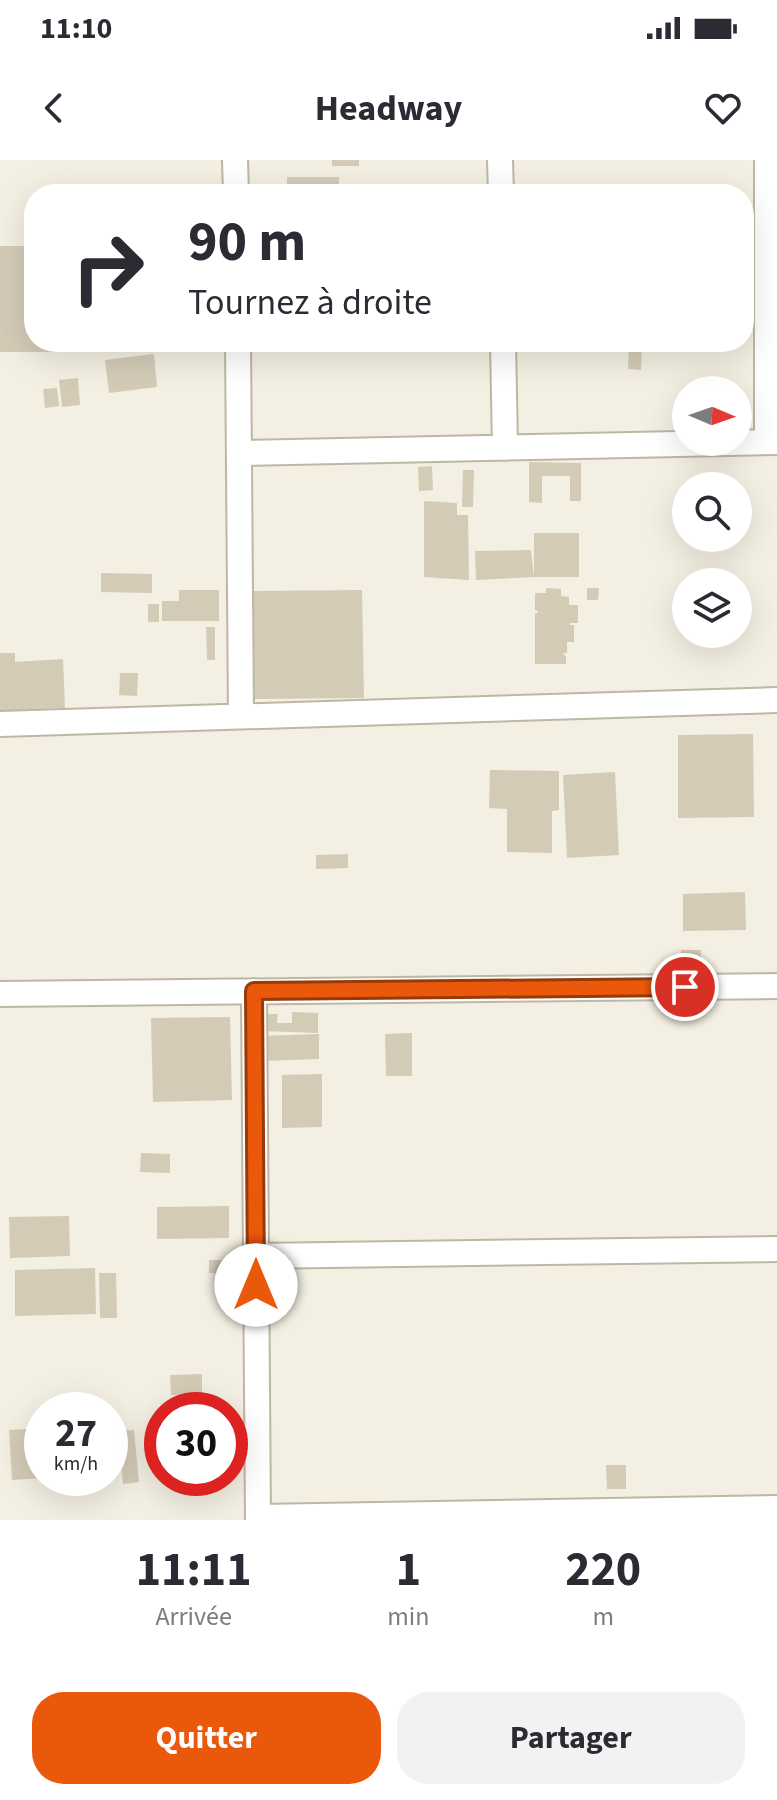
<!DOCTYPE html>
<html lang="fr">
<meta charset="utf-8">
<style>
body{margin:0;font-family:"Source Sans 3",sans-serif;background:#f2f2f3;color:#2b2b33;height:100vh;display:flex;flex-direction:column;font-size:30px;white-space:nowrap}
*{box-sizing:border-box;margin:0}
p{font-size:26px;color:#7c7c81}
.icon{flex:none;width:44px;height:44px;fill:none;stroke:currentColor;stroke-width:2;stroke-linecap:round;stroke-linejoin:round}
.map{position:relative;height:1360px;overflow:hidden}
.details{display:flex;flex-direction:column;background:#fff;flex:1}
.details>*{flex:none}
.guide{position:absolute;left:24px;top:24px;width:730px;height:168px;border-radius:32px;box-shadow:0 8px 32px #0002;background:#fff;color:#2b2b33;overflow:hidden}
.needle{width:52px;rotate:92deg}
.controls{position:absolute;left:672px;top:216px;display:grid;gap:16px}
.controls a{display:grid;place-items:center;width:80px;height:80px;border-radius:50%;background:#fff;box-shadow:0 8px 32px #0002;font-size:40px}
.speed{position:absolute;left:24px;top:1232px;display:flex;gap:16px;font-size:40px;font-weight:700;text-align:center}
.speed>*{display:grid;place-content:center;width:104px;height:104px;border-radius:50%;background:#fff;box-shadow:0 8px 32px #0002;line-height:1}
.speed small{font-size:20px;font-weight:400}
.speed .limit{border:12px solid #d22;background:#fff;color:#111}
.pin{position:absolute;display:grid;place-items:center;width:68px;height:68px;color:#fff;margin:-34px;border:4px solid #fff;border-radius:50%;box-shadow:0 2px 8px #0007}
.me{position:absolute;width:88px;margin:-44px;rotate:0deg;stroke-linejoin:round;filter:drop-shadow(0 0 6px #0008)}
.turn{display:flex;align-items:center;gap:28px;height:168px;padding:0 32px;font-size:36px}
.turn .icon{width:104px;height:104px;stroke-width:2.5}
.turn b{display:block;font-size:56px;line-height:68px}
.eta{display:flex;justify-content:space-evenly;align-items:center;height:136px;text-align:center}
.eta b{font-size:48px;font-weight:700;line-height:56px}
.action{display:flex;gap:16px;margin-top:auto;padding:16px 32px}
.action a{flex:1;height:92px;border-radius:32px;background:#ea580c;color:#fff;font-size:32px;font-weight:700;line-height:92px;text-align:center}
.action a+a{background:#f2f2f3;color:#2b2b33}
.status{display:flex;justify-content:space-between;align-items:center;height:56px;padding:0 40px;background:#fff;direction:ltr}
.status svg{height:22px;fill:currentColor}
header{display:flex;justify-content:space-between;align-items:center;height:104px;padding:0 32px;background:#fff;font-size:36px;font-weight:700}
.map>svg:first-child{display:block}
.building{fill:#d4cbb7}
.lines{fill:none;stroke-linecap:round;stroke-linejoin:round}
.street-casing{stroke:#beb7a4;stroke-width:28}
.street{stroke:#fff;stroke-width:24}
.route-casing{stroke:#983908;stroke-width:20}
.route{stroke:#ea580c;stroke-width:14}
</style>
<div class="status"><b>11:10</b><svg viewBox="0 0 49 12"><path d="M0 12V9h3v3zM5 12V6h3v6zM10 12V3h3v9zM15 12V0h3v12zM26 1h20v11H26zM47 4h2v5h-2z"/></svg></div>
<header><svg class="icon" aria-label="back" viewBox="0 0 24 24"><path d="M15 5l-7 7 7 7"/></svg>Headway<svg class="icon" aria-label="heart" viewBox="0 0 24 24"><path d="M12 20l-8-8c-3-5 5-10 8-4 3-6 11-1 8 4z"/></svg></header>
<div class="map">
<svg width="777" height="1360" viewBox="0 0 777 1360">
<rect width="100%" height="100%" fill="#f3efe2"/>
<!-- building -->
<path class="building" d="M 332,0 L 359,0 L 359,6 L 332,6 Z
M 287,17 L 339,17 L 339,34 L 287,34 Z
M 0,86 L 34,86 L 34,182 L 92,182 L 92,192 L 0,192 Z
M 629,182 L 642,182 L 641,210 L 628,209 Z
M 154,194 L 157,227 L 109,233 L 105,200 Z
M 78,218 L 80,245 L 62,247 L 59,220 Z
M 57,228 L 59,246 L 45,248 L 43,229 Z
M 529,302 L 581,303 L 581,341 L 570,341 L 570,316 L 542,316 L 542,343 L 529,342 Z
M 432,306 L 433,330 L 419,331 L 418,307 Z
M 463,310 L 474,310 L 473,347 L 462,347 Z
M 424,341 L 457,343 L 457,355 L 468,355 L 469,420 L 424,417 Z
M 534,373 L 579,373 L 579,417 L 534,417 L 476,420 L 475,391 L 531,390 L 534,417 Z
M 101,413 L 152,414 L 152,433 L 101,432 Z
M 546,428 L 561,429 L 561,436 L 569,437 L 569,445 L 578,445 L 578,463 L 570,463 L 570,465 L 574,465 L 574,482 L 567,482 L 567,493 L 563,493 L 564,495 L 566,496 L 566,504 L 535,504 L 535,453 L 538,453 L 537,450 L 535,450 L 535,433 L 546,433 Z
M 587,428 L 599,428 L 598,440 L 587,440 Z
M 179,430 L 219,430 L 219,461 L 162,461 L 162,441 L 179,441 Z
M 362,430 L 364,538 L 254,539 L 252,431 Z
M 148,444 L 159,444 L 159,462 L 148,462 Z
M 206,467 L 215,467 L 215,500 L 207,500 Z
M 0,493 L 15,493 L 15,502 L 63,499 L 65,548 L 0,551 Z
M 120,513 L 138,513 L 137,536 L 119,535 Z
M 753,574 L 754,657 L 678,658 L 678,575 Z
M 490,610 L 559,611 L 559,650 L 552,651 L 552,693 L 507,692 L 507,649 L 489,648 Z
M 615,612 L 619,695 L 567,698 L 563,615 Z
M 348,694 L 348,708 L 316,709 L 316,695 Z
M 745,732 L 746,770 L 683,771 L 683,734 Z
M 681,790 L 701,790 L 701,808 L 681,807 Z
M 292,852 L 318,853 L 318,873 L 262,871 L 262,854 L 278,854 L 277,863 L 292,863 Z
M 230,857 L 232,940 L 153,942 L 151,858 Z
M 412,873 L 412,916 L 386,916 L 385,874 Z
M 319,874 L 319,899 L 261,901 L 261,876 Z
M 322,914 L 322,967 L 282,968 L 282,915 Z
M 141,993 L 170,994 L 170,1013 L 140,1012 Z
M 229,1046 L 229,1078 L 157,1079 L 157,1047 Z
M 69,1056 L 70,1096 L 10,1098 L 9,1057 Z
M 209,1100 L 229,1100 L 229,1113 L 209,1113 Z
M 95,1108 L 96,1154 L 15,1156 L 15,1110 Z
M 99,1113 L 116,1113 L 117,1158 L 100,1158 Z
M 202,1214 L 202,1235 L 171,1235 L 170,1215 Z
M 110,1265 L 115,1265 L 117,1315 L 110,1315 Z
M 42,1268 L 42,1318 L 12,1320 L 9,1270 Z
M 134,1270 L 139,1322 L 123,1324 L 118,1271 Z
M 606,1305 L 626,1305 L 626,1329 L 607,1329 Z"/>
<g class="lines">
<!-- street casing -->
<g class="street-casing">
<path id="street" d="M 235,0 L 236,34
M 500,0 L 501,34
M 238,182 L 241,556
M 503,182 L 505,288
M 767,282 L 767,0
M 239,293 L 777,282
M 0,564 L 777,540
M 254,831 L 258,1360
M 0,834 L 777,826
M 256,1096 L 777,1089
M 258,1357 L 777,1348"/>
</g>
<!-- street -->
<use href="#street" class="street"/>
</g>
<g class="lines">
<!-- route casing -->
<g class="route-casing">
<path id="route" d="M 256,1125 L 254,831 L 685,827"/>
</g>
<!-- route -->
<use href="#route" class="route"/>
</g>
</svg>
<div class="controls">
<a><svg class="needle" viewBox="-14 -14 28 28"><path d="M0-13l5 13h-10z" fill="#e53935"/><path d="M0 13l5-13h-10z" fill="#7c7c81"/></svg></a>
<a><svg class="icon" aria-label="search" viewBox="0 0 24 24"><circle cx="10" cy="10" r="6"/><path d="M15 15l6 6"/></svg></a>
<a><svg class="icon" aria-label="layers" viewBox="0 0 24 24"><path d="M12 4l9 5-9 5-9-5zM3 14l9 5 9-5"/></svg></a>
</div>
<div class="speed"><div>27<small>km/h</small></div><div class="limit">30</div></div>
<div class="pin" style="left:685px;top:827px;background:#d93025"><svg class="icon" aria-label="arrive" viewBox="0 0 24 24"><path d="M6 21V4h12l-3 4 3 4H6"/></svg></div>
<svg class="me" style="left:256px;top:1125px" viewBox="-20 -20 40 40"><circle r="19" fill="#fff"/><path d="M0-13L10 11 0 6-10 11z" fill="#ea580c"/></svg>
<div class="guide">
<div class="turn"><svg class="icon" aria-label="right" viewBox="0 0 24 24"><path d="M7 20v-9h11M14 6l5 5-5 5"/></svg><div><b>90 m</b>Tournez à droite</div></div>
</div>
</div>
<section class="details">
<div class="eta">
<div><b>11:11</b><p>Arrivée</p></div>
<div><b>1</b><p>min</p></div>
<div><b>220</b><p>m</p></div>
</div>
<div class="action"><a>Quitter</a><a>Partager</a></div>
</section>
